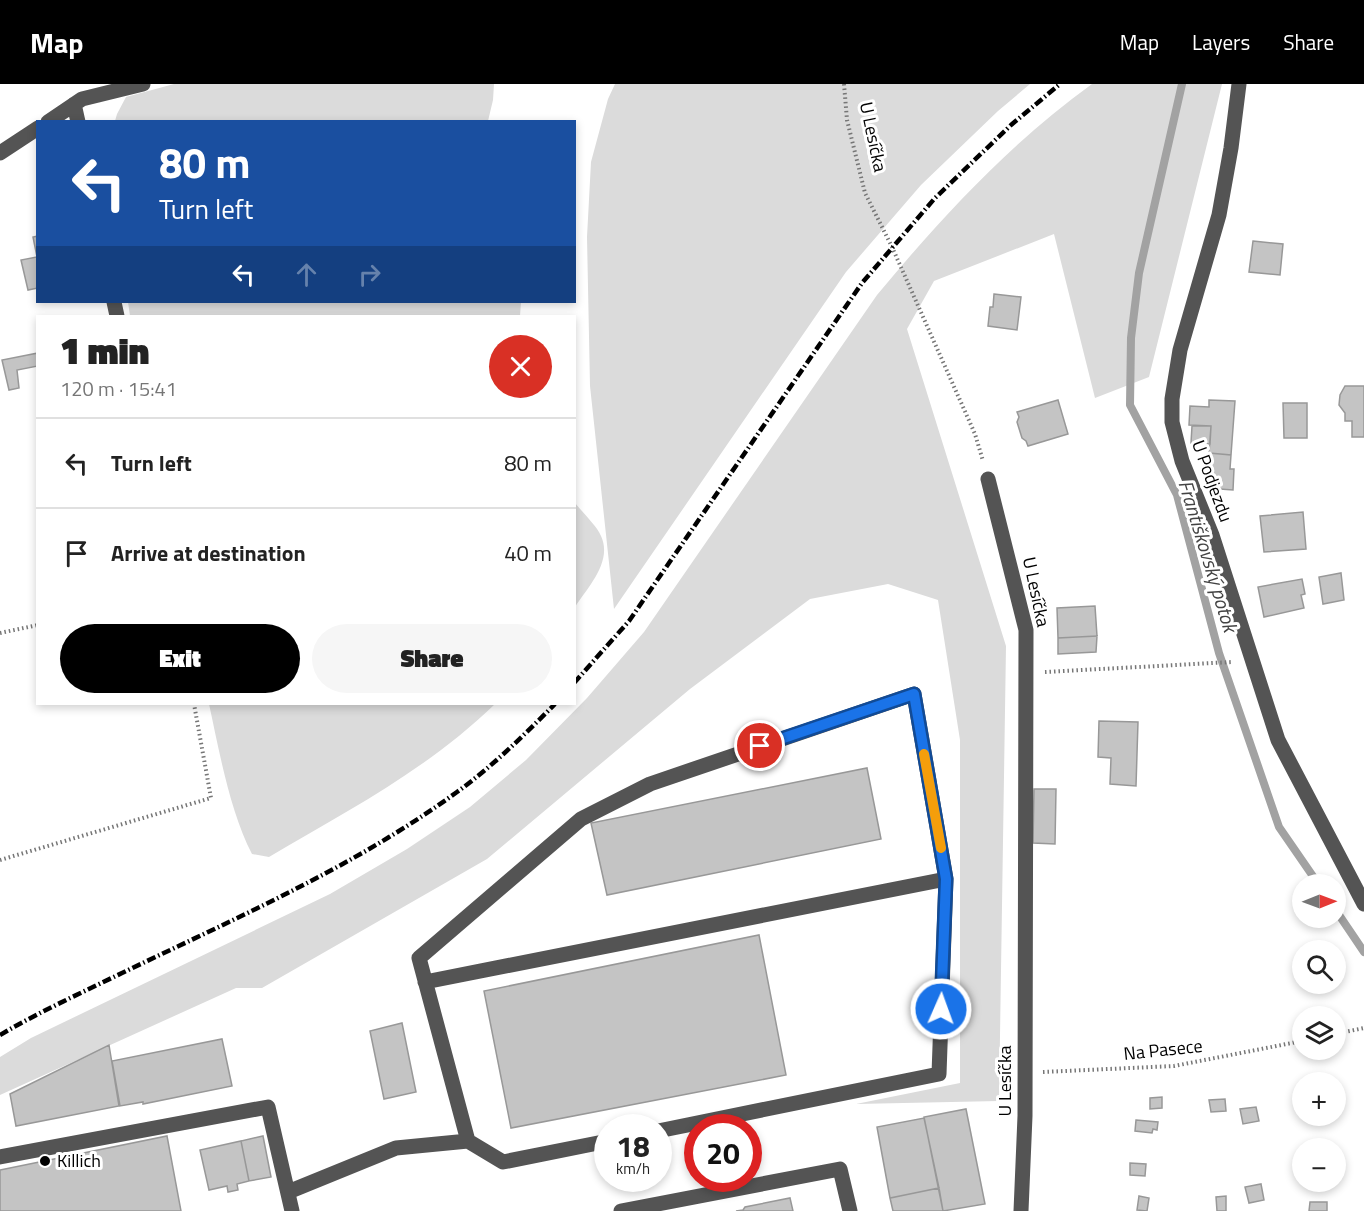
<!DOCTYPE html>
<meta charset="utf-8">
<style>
body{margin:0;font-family:"Titillium Web",sans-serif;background:#f6f6f6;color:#222;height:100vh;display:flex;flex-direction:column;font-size:22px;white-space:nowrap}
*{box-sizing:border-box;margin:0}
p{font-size:20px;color:#767676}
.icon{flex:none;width:33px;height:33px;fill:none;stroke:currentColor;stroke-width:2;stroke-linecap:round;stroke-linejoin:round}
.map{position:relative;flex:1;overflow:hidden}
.panel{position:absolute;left:36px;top:231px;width:540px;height:390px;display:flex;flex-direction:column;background:#fff;border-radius:0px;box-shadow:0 3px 9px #0003}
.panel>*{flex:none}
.banner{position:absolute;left:36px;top:36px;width:540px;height:183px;border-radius:0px;box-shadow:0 3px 9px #0003;background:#1a4fa0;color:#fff;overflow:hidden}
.needle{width:39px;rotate:89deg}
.controls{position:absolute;left:1292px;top:790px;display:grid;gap:12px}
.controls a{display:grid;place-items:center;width:54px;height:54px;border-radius:50%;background:#fff;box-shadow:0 3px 9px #0003;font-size:30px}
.speed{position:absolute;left:594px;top:1030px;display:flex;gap:12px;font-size:30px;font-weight:700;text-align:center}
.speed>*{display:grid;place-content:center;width:78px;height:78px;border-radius:50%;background:#fff;box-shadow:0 3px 9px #0003;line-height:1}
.speed small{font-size:15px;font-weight:400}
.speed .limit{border:9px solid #d22;background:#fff;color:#111}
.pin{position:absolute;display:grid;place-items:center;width:51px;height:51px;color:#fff;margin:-26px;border:3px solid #fff;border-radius:50%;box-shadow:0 2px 6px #0007}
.me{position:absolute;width:66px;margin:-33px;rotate:2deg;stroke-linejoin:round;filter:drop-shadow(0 0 4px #0008)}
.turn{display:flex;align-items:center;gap:21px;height:126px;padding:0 24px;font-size:27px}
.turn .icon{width:78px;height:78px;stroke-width:2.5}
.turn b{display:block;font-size:42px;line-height:51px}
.lanes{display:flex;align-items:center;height:57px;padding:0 24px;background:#0003;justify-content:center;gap:30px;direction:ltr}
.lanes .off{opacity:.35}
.round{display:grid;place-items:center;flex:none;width:63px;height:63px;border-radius:32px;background:#f6f6f6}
.head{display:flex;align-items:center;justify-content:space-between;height:102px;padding:0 24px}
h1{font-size:36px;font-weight:800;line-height:45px}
.cta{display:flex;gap:12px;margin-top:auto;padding:12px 24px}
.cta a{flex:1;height:69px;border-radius:36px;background:#000;color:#fff;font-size:24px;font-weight:800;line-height:69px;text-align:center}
.cta a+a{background:#f6f6f6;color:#222}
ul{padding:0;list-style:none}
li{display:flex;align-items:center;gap:18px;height:90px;padding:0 24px;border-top:2px solid #e0e0e0}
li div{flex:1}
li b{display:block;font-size:22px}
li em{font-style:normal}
header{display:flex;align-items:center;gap:36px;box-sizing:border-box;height:84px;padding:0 30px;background:#000;color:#fff}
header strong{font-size:28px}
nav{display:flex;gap:33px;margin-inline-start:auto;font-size:21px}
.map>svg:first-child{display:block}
.green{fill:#dbdbdb}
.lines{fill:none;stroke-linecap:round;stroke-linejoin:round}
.stream{stroke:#a2a2a2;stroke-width:8}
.building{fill:#c4c4c4;stroke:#989898;stroke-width:1.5}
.path{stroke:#767676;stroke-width:4;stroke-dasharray:1.5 3;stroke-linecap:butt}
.minor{stroke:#545454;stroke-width:15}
.rail{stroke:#000;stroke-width:4.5;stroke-dasharray:9 3 1.5 3;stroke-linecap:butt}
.route-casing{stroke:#114b97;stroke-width:15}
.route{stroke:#1a73e8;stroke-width:10}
.slow{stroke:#f59e0b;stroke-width:10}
.poi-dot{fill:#000;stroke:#fff;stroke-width:2}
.labels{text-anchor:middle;stroke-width:6;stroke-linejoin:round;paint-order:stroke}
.street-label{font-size:18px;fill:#000;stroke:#fff}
.poi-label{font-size:18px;fill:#000;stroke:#fff;text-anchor:start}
.water-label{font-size:20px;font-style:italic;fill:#434343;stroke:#fff}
</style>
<header>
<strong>Map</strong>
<nav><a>Map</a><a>Layers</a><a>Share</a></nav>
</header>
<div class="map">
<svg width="1364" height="1127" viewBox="0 0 1364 1127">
<rect width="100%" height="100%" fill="#fff"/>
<!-- green -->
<path class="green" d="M 174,0 L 494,0 L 493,16 L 488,37 L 115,37 L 117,30 L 126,13 Z
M 615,0 L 1030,0 L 998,27 L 921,101 L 846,188 L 614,525 L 590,302 L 587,153 L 591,78 L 608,15 Z
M 1092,0 L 1222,0 L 1149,293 L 1095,314 L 1054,150 L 934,197 L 907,245 L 1006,562 L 999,1017 L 856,1020 L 960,999 L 960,656 L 938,516 L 888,500 L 810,515 L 690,605 L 487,775 L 262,904 L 236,904 L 0,1011 L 0,973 L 31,954 L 330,810 L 407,765 L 470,723 L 526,676 L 587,614 L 644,548 L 877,211 C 941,134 1010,59 1092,0 Z
M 128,218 L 521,218 L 520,232 L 130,232 Z
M 575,419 C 582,428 597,442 601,452 C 613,478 587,504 575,523 Z
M 209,620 L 495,620 C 428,685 349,726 269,773 L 252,770 C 230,728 219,666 209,620 Z"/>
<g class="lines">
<!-- stream -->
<path class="stream" d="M 1182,0 L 1139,189 L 1131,254 L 1130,321 L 1177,411 L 1219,569 L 1279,743 L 1319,801
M 1335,825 L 1364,868"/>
</g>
<!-- building -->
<path class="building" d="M 38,152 L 38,204 L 28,206 L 21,176 L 37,173 L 33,153 Z
M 1253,157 L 1283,160 L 1280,191 L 1249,188 Z
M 994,210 L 1021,213 L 1017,246 L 988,242 L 990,223 L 993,223 Z
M 38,269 L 38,282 L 17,286 L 19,304 L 9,306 L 2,276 Z
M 1345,302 L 1364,302 L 1364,353 L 1352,353 L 1352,337 L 1345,337 L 1345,329 L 1339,321 L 1340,311 Z
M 1058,316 L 1068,350 L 1028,362 L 1026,357 L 1022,354 L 1017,338 L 1019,333 L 1017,328 Z
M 1209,316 L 1235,317 L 1231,371 L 1209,369 L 1211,342 L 1189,341 L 1190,322 L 1209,323 Z
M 1283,319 L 1307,319 L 1307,354 L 1284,354 Z
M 1192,342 L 1211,342 L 1210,360 L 1191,359 Z
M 1209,369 L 1231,371 L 1230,385 L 1234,385 L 1233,406 L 1206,404 Z
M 1303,428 L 1306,465 L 1264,468 L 1260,432 Z
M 1341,489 L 1344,516 L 1323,520 L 1319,493 Z
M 1302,495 L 1305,510 L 1301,511 L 1304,524 L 1264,533 L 1258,503 Z
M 1095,522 L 1097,552 L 1058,554 L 1057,524 Z
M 1097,552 L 1096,568 L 1058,570 L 1058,554 Z
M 1099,637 L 1138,638 L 1136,702 L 1110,700 L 1111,674 L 1098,673 Z
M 867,684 L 881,755 L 607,811 L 591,739 Z
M 1034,705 L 1056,705 L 1055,760 L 1033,759 Z
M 759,851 L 786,991 L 511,1044 L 484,907 Z
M 402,939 L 416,1008 L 384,1015 L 370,947 Z
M 222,955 L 232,1002 L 143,1020 L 143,1018 L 120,1022 L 112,977 Z
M 109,961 L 119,1022 L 16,1042 L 10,1010 Z
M 1162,1013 L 1162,1024 L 1150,1025 L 1150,1014 Z
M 1225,1015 L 1226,1027 L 1211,1028 L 1209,1016 Z
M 1256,1023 L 1259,1037 L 1243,1040 L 1240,1025 Z
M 966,1025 L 985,1120 L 943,1127 L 924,1033 Z
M 924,1034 L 939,1104 L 890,1114 L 877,1043 Z
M 1136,1036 L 1158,1038 L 1157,1046 L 1153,1045 L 1152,1049 L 1135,1047 Z
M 167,1052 L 181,1127 L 0,1127 L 0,1086 Z
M 263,1052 L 271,1093 L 249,1097 L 241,1057 Z
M 241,1057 L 249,1097 L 237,1100 L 238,1106 L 228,1108 L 227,1102 L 209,1106 L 200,1066 Z
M 1130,1079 L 1146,1080 L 1145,1092 L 1130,1091 Z
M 1261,1100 L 1264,1116 L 1249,1119 L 1245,1103 Z
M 939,1104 L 943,1127 L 893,1127 L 890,1114 Z
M 1139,1112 L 1149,1114 L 1147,1127 L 1137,1126 Z
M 1226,1112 L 1226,1127 L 1217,1127 L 1216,1113 Z
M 790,1114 L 793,1127 L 736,1127 L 743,1126 L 745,1123 Z
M 1310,1118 L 1327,1118 L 1327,1127 L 1309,1127 Z"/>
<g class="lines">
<!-- path -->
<path class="path" d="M 844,0 L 847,36 L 865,109 L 892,163 L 975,350 L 983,377
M 0,549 L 38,541
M 1045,588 L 1232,578
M 0,776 L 211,714 L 194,620
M 1335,950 L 1364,944
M 1043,988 L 1174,982 L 1302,957"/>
<!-- minor -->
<path class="minor" d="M 1239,0 L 1231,64 L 1219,131 L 1180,266 L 1172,315 L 1172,338 L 1182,377 L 1212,451 L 1278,656 L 1364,820
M 74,20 L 78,38
M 48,38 L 82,15 L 143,0
M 0,69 L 38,44
M 114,218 L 117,232
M 988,395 L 1026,546 L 1025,1032 L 1021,1127
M 425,898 L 946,795
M 468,1057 L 419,874 L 581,735 L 650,700 L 914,610 L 946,795 L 939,990 L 658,1047
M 0,1073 L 268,1023 L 292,1127
M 288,1108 L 396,1064 L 468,1057 L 503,1078 L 608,1057
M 621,1127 L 840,1085 L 850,1127"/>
<!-- rail -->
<path class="rail" d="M 574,599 L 629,537 L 862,199 L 935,114 L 1011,41 L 1060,0
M 0,951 C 39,928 81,909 122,889 C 236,834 354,783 457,708 C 493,682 524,651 555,620"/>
</g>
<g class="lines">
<!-- route casing -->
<g class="route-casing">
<path id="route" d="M 760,662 L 914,610 L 946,795 L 941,925"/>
</g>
<!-- route -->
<use href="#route" class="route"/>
<!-- slow -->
<path class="slow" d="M 924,670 L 941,764"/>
</g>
<!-- markers -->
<circle class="poi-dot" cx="45" cy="1077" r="6"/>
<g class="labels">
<!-- street labels -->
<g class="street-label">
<text transform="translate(873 53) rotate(78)" y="6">U Lesíčka</text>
<text transform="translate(1212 397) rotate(70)" y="6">U Podjezdu</text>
<text transform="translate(1036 508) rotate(78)" y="6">U Lesíčka</text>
<text transform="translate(1163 966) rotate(-6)" y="6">Na Pasece</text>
<text transform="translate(1005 997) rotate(-90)" y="6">U Lesíčka</text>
</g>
<!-- poi labels -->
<g class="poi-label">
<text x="57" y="1083">Killich</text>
</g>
<!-- water labels -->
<g class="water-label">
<text transform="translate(1208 472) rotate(73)" y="7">Františkovský potok</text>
</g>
</g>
</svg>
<div class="controls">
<a><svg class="needle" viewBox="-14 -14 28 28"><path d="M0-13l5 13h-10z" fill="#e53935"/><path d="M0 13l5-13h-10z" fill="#767676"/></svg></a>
<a><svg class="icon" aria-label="search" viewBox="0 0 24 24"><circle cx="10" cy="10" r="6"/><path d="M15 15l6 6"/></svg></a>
<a><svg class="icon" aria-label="layers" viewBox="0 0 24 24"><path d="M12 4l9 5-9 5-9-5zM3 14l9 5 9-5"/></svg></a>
<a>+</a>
<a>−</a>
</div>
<div class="speed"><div>18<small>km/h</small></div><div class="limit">20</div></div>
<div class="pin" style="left:760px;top:662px;background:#d93025"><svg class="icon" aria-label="arrive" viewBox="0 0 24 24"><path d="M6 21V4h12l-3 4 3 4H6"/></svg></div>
<svg class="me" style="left:941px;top:925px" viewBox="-20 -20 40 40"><circle r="17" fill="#1a73e8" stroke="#fff" stroke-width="3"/><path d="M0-11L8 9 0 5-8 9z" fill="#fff"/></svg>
<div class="banner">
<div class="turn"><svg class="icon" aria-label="left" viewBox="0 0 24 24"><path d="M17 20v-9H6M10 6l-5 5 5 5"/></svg><div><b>80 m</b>Turn left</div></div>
<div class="lanes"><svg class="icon" aria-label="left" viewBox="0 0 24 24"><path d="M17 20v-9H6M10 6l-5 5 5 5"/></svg><svg class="icon off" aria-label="ahead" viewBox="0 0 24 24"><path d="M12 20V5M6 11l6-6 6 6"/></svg><svg class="icon off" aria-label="right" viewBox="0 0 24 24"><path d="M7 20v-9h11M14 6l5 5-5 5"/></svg></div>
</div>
<section class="panel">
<div class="head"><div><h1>1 min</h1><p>120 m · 15:41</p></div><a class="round" style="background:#d93025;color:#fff"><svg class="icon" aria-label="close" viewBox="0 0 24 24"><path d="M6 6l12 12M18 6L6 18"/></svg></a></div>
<ul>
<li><svg class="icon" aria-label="left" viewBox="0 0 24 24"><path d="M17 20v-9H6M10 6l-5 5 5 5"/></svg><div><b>Turn left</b></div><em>80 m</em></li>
<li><svg class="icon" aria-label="arrive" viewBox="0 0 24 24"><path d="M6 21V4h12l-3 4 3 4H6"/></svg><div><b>Arrive at destination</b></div><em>40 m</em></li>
</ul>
<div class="cta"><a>Exit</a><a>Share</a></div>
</section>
</div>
